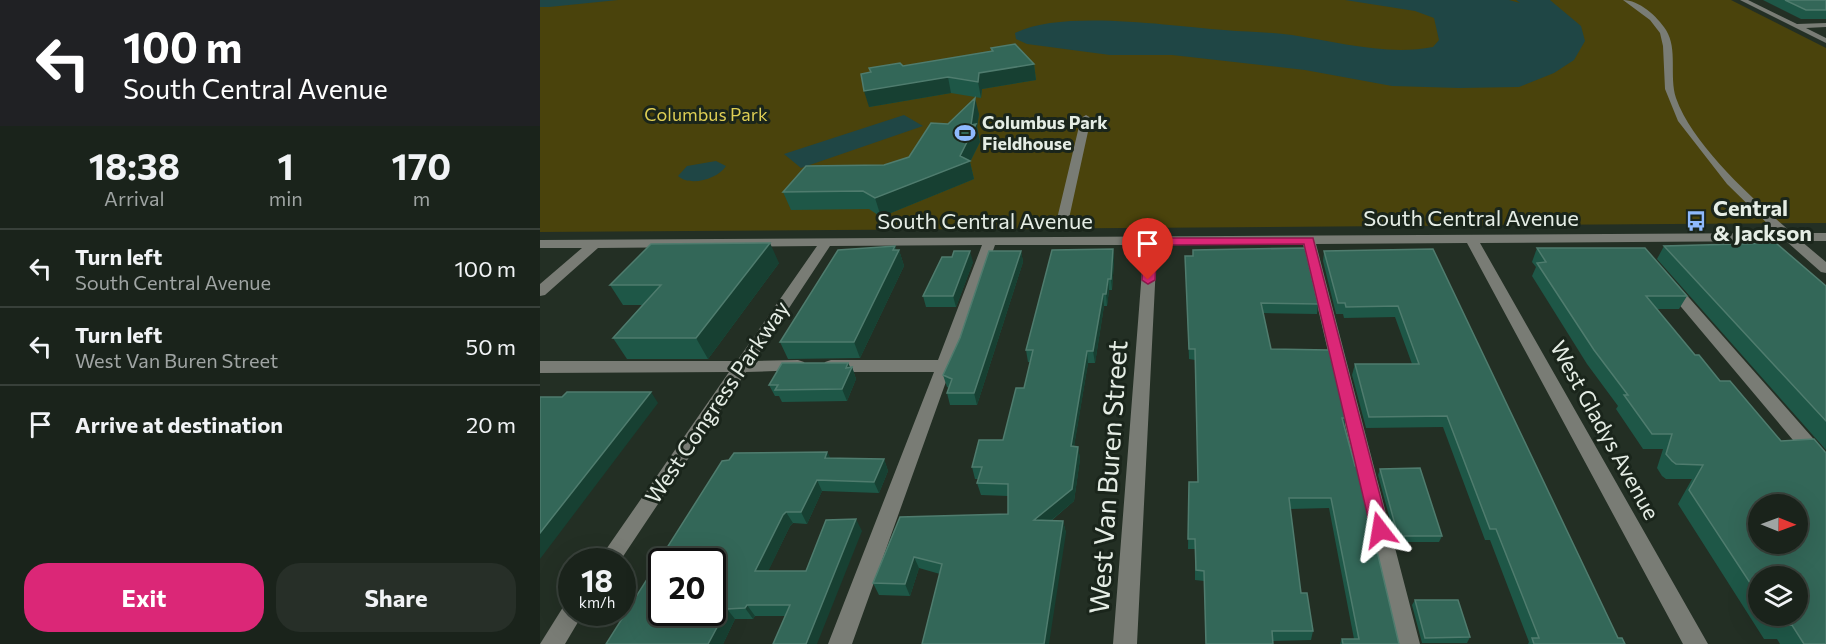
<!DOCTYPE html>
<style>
body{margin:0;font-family:Commissioner,sans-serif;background:#272f28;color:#f1f3f6;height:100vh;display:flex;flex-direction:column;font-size:22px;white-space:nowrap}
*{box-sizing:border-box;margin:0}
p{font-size:20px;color:#9fa4a3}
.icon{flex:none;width:33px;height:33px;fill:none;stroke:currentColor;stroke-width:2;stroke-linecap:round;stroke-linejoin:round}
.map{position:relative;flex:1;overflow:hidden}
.drawer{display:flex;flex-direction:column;background:#1a231b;width:540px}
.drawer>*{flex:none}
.guide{background:#202124;color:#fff;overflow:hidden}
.needle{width:39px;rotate:91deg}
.tools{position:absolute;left:1208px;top:494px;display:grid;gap:12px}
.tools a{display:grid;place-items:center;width:60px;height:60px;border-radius:50%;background:#1a231b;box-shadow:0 6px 24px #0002,0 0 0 2px #38403a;font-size:30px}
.speed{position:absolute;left:18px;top:548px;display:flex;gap:12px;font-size:30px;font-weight:700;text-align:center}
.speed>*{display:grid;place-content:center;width:78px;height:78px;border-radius:50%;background:#1a231b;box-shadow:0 6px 24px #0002,0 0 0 2px #38403a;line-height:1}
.speed small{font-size:15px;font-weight:400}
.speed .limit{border:3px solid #111;border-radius:9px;background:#fff;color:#111}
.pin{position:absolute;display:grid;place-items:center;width:51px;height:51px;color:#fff;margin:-62px -26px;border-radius:50% 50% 50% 0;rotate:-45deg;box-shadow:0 0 6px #0007}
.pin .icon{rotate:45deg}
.me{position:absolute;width:66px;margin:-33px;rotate:346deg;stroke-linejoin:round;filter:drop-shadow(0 0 4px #0008)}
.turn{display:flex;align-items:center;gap:21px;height:126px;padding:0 24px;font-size:27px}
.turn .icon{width:78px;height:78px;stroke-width:2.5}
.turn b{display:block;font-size:42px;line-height:51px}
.eta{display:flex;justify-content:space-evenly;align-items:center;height:102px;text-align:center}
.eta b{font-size:36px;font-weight:700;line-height:42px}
.action{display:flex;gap:12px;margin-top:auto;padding:12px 24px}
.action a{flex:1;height:69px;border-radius:24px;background:#db2777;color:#fff;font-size:24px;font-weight:700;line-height:69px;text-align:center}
.action a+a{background:#272f28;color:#f1f3f6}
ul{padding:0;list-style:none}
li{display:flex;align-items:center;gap:18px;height:78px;padding:0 24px;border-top:2px solid #38403a}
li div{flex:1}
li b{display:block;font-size:22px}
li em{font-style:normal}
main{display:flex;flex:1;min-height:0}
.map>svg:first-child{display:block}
.green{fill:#4a430c}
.water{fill:#1f4645}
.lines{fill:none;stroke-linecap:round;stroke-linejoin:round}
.minor{fill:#797c75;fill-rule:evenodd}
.wall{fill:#1e5747;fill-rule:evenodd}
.shaded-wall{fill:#174032}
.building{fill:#336758;stroke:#4f7c6e;stroke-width:1.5;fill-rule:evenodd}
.route{fill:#db2777;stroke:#8e194d;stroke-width:1.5}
.labels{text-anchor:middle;stroke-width:6;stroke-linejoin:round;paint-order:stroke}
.far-park-label{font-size:18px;fill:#dece54;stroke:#1a251b}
.far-poi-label{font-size:18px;font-weight:bold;fill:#e5ede5;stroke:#1a251b;text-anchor:start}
.poi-label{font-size:22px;font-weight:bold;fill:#e5ede5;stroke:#1a251b;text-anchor:start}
.street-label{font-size:22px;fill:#e5ede5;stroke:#1a251b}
.near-street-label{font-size:27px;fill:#e5ede5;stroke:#1a251b}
</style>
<main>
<section class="drawer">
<div class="guide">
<div class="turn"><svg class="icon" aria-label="left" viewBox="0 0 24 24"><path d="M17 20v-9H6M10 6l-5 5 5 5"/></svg><div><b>100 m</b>South Central Avenue</div></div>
</div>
<div class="eta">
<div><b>18:38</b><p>Arrival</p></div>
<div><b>1</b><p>min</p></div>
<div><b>170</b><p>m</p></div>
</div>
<ul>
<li><svg class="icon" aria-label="left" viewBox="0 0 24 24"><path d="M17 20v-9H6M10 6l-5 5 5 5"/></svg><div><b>Turn left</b><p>South Central Avenue</p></div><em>100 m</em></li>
<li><svg class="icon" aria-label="left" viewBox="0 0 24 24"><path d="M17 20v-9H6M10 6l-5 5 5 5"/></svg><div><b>Turn left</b><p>West Van Buren Street</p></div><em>50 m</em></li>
<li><svg class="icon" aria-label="arrive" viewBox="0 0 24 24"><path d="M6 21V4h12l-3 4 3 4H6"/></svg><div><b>Arrive at destination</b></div><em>20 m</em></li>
</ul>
<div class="action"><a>Exit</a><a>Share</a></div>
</section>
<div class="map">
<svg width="1286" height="644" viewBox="0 0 1286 644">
<rect width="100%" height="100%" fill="#232f24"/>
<!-- green -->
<path class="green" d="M 0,0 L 1191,0 L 1286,48 L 1286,223 L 0,232 Z"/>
<!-- water -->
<path class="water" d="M 0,0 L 78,0 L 9,7 L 0,7 Z
M 805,0 L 969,0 L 980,3 L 976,0 L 1010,0 L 1041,26 L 1045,41 L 1034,60 L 1014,73 L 979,87 L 919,88 L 852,86 L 765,70 L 632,55 L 570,55 L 487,44 L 476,39 L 475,33 C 523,9 630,26 684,30 C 707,32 730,32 752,35 C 797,42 848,56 893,47 L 899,40 L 894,18 L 875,11 Z
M 364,115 L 383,126 L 261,168 L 244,154 Z
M 176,161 L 186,166 C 178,179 150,187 138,176 L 147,166 Z"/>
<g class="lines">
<!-- minor -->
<path class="minor" d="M 1083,0 C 1099,0 1117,16 1126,30 C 1138,49 1129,76 1136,98 C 1153,146 1214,200 1252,233 L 1286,233 L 1286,241 L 1261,241 L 1286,262 L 1286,273 L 1281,272 L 1246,241 L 940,243 L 1168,644 L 1143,644 L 927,243 L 776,244 L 880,644 L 856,644 L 763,244 L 617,245 L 597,644 L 573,644 L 604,245 L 455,245 L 312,644 L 288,644 L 394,372 L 291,372 L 285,370 L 283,366 L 285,362 L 291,360 L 398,360 L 442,245 L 290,246 L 214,361 L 258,360 L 264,362 L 266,366 L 264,370 L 206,372 L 80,561 L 58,561 L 189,372 L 0,373 L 0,361 L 197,361 L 277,246 L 58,248 L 5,295 L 0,296 L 0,284 L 42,248 L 0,248 L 0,240 L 1237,233 L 1187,184 L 1138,121 L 1125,89 L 1123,46 L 1120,33 L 1110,20 Z
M 1200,0 L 1208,0 L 1257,24 L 1286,23 L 1286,27 L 1266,28 L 1286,38 L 1286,43 Z
M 546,115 L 551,118 L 528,223 L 522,227 L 516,223 L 541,118 Z
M 1131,282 L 1136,283 L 1286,453 L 1286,473 L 1279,471 L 1126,289 L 1124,286 Z
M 32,602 L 32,612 L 44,612 L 25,644 L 0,644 L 25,604 Z"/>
</g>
<!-- wall -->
<path class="wall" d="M 1223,0 L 1286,0 L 1286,19 L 1261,19 Z
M 451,48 L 494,64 L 496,80 L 442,89 L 441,98 L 411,93 L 329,107 L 330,72 L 329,68 L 363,66 L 451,51 Z
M 439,114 L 437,127 L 440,142 L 430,162 L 434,179 L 341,217 L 329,209 L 251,210 L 243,192 L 344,165 L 369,157 L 408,124 Z
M 355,246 L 356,250 L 359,250 L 364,266 L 320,358 L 248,359 L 240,342 Z
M 1124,246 L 1286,286 L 1286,450 L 1117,259 Z
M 997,248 L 1147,296 L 1139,309 L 1118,309 L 1286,644 L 1240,644 L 1237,639 L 1224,639 L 1138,504 L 1152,479 L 1126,479 L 1122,476 L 1117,468 L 1123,449 L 1103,449 L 1076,409 L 1078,406 L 1047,364 L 992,276 L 996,267 L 992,262 ZM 1218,576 L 1257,615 L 1218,615 Z
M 573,249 L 574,261 L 572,290 L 569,290 L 567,306 L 564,306 L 555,363 L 548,363 L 534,446 L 538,447 L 540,459 L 534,501 L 511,521 L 523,521 L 526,533 L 400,574 L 379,568 L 370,596 L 339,595 L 333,583 L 360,517 L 468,514 L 468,496 L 441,495 L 437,483 L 438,479 L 435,479 L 432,467 L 463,440 L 484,388 L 490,362 L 488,362 L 486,350 Z
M 893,249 L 1078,638 L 1085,644 L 988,644 L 989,642 L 950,540 L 945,540 L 903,427 L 826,428 L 812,375 L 815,364 L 872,364 L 855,317 L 804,318 L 803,314 L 796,314 L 783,261 L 784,251 Z
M 481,251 L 483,262 L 437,405 L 410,405 L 407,393 L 409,388 L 407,387 L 403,375 Z
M 645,256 L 778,304 L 777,314 L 723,313 L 731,349 L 806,418 L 804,427 L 859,644 L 800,644 L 802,639 L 814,639 L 789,508 L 750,509 L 761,593 L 773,631 L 771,640 L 733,641 L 733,644 L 666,644 L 664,581 L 655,580 L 655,549 L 648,549 L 649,482 L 658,482 L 655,360 L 649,359 Z
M 412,257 L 433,262 L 416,307 L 386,307 L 383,296 Z
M 239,263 L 168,359 L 87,359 L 73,338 L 102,305 L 83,305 L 70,285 Z
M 308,363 L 310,367 L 312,367 L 316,379 L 307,401 L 242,402 L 239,396 L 235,396 L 229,385 Z
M 287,452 L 290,458 L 344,459 L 348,471 L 339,493 L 282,491 L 267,524 L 253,523 L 250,526 L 228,571 L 266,571 L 322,531 L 246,616 L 215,616 L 213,619 L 195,619 L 183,644 L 66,644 Z
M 840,469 L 902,536 L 899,542 L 856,542 L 838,475 Z
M 875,600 L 930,637 L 927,643 L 882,643 L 872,605 Z"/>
<!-- shaded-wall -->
<path class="shaded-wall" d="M 494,64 L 496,80 L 442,89 L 441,98 L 438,82 L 439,73 Z
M 408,77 L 411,93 L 329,107 L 324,91 Z
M 435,98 L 439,114 L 437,127 L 440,142 L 430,162 L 434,179 L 341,217 L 335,198 L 420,156 L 431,125 Z
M 230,243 L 239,263 L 168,359 L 156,338 Z
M 355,246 L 357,253 L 359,250 L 364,266 L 320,358 L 314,342 Z
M 573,249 L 574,261 L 572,290 L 571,279 Z
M 430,251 L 433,262 L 416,307 L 413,296 Z
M 481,251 L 483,262 L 437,405 L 434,393 Z
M 568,279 L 569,290 L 567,306 L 566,294 Z
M 563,294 L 564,306 L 555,363 L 553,351 Z
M 547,351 L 548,363 L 532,459 L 531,446 Z
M 308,363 L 311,369 L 312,367 L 316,379 L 307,401 L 302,389 L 306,368 Z
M 111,392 L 118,403 L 0,559 L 0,533 Z
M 538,447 L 540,459 L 534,501 L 497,532 L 494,520 Z
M 287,452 L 293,463 L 285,458 Z
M 344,459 L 348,471 L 339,493 L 334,482 Z
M 277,480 L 282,491 L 267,524 L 261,512 Z
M 246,512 L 253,523 L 250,526 L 223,582 L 215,571 L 243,515 Z
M 316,519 L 322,531 L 277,644 L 266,644 Z
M 523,521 L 526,533 L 509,644 L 504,644 Z
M 374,557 L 379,568 L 370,596 L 365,584 Z
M 207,605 L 215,616 L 213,619 L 205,608 Z
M 187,609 L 195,619 L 183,644 L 168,644 Z"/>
<!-- building -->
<path class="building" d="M 1245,0 L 1286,0 L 1286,10 L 1266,10 Z
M 475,44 L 494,64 L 439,73 L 438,82 L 408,77 L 324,91 L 321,74 L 331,72 L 329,68 L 360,63 L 363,66 L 453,51 L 451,48 Z
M 435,98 L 431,125 L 436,124 L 420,156 L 430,161 L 335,198 L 323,191 L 243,192 L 266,166 L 344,165 L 369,157 L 391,123 L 408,124 Z
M 230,243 L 156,338 L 73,338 L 121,285 L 70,285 L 111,244 Z
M 1236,243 L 1286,286 L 1286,421 L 1124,246 Z
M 355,246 L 353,250 L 359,250 L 314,342 L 240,342 L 298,250 Z
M 765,248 L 778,304 L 721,303 L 731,349 L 789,350 L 806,418 L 802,418 L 815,466 L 817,466 L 859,644 L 803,644 L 802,639 L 819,639 L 791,498 L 749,498 L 761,593 L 767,593 L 773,631 L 732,631 L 733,644 L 666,644 L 664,571 L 656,570 L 655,539 L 648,539 L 649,482 L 658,482 L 655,349 L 649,349 L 645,256 L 653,256 L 653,250 Z
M 997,248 L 1105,248 L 1147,296 L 1106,296 L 1155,355 L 1159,355 L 1180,381 L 1190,381 L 1241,441 L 1274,439 L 1286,453 L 1286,644 L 1264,644 L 1252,625 L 1238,626 L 1231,615 L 1257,615 L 1257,576 L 1218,576 L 1218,595 L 1149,490 L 1163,465 L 1136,464 L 1132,461 L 1126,454 L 1132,434 L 1112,434 L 1084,395 L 1088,395 L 1054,350 L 997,263 L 1006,262 ZM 1218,504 L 1257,504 L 1257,543 L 1218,543 Z
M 573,249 L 571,279 L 568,279 L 566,294 L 563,294 L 553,351 L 547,351 L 531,446 L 538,447 L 532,489 L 494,520 L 523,521 L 504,644 L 382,644 L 402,564 L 374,557 L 365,584 L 333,583 L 360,517 L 468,514 L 468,484 L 437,483 L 442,467 L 432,467 L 439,440 L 463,440 L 476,388 L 484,388 L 493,350 L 486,350 L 512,250 Z
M 893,249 L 1078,638 L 1082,638 L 1085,644 L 994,644 L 992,638 L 999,638 L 956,529 L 950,529 L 907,416 L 829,417 L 815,364 L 879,364 L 858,306 L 806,307 L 805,303 L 798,303 L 784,251 Z
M 414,251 L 430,251 L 413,296 L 383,296 L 402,257 L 412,257 Z
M 449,251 L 481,251 L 434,393 L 407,393 L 412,379 L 403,375 L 420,338 Z
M 242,363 L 308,363 L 306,368 L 312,367 L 302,389 L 235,390 L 238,385 L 229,385 Z
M 27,392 L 111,392 L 0,533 L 0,397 L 22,397 Z
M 287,452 L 285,458 L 344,459 L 334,482 L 277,480 L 261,512 L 246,512 L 243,515 L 215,571 L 266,571 L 286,520 L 316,519 L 266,644 L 233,644 L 250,605 L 207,605 L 205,608 L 187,609 L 168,644 L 66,644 L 182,461 L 189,460 L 194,453 ZM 122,561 L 172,561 L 172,612 L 122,612 Z
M 880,468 L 902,536 L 858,536 L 840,469 Z
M 875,600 L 918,600 L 930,637 L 885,638 Z"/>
<!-- route -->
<path class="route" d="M 611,238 L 773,238 L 849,530 L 846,535 L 840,538 L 834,535 L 831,530 L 764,244 L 617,245 L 615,280 L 608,284 L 602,280 L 605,241 Z"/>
<!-- icons -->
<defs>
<g id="stadium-bare" transform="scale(1.62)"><path d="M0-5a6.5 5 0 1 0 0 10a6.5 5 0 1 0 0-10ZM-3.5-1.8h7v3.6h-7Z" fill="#8eb9fd" stroke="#1a251b" stroke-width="2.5" paint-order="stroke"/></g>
<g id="bus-bare" transform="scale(1.62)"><path d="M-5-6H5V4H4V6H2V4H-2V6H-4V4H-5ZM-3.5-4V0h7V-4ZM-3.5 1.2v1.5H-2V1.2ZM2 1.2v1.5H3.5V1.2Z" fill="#8eb9fd" stroke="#1a251b" stroke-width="2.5" paint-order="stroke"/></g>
</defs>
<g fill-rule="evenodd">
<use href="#stadium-bare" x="425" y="133"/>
<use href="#bus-bare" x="1156" y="221"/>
</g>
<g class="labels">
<!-- far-park labels -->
<g class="far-park-label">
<text x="166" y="121">Columbus Park</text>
</g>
<!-- far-poi labels -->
<g class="far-poi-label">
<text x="442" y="129">Columbus Park<tspan x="442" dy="21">Fieldhouse</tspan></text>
</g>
<!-- poi labels -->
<g class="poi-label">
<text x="1173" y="216">Central<tspan x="1173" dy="25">&amp; Jackson</tspan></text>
</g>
<!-- street labels -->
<g class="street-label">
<text x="931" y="226">South Central Avenue</text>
<text x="445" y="229">South Central Avenue</text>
<text transform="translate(177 402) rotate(-56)" y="8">West Congress Parkway</text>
<text transform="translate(1065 430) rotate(61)" y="8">West Gladys Avenue</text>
</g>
<!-- near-street labels -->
<g class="near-street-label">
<text transform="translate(569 477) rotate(-86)" y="9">West Van Buren Street</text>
</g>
</g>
</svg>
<div class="tools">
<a><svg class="needle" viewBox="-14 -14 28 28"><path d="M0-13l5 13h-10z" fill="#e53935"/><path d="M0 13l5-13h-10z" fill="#9fa4a3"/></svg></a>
<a><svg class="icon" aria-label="layers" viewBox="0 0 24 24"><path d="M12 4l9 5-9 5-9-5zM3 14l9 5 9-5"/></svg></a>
</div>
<div class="speed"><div>18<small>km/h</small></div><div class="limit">20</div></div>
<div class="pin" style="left:608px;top:280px;background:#d93025"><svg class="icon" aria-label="arrive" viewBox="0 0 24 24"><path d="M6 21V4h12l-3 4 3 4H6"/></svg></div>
<svg class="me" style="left:840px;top:530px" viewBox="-20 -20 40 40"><path d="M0-17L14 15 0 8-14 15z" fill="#db2777" stroke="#fff" stroke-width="4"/></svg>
</div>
</main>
